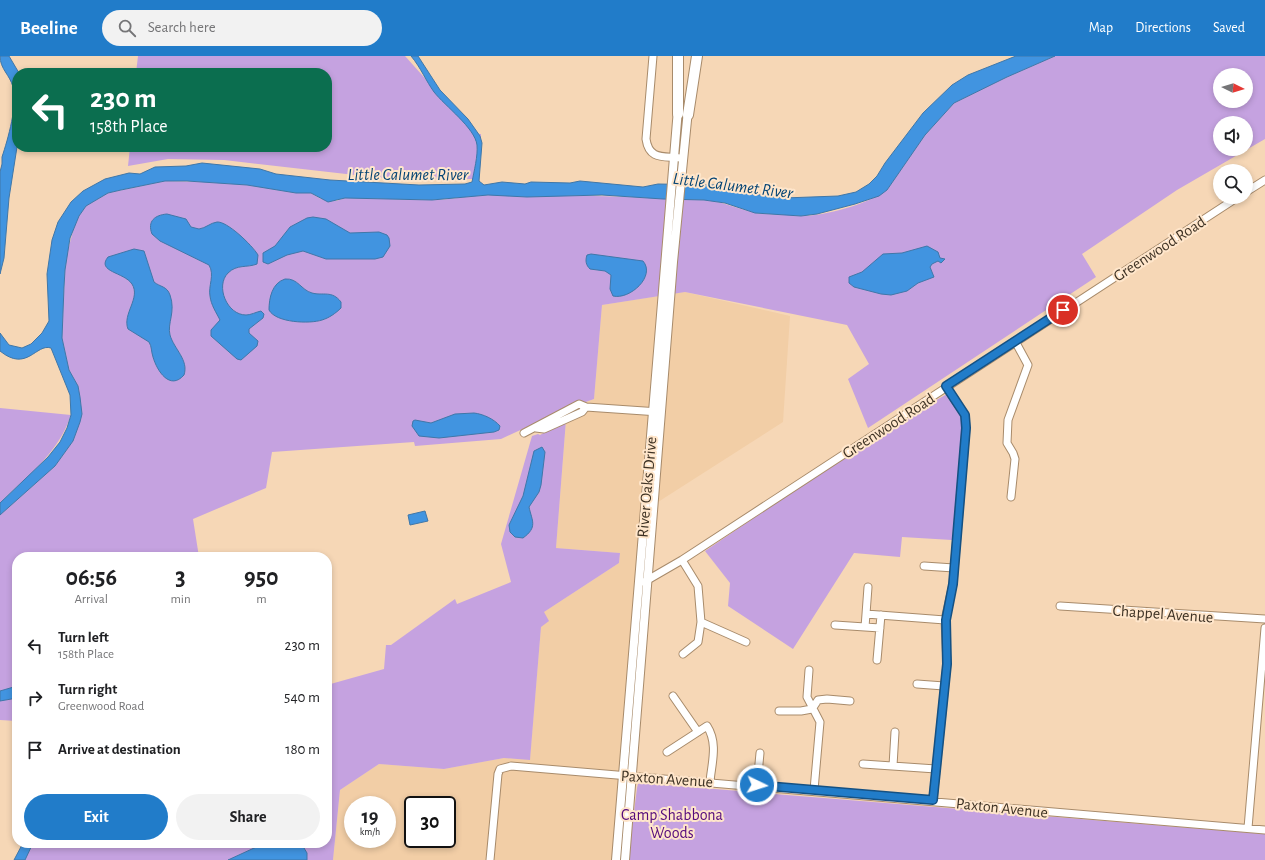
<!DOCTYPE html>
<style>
body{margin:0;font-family:"Alegreya Sans",sans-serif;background:#f2f2f2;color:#202124;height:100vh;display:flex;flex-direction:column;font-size:15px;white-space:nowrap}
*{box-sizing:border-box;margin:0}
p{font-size:13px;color:#757577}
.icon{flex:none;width:22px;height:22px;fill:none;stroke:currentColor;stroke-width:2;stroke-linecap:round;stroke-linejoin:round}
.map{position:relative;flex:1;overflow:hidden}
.details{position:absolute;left:12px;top:496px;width:320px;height:296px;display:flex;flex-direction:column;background:#fff;border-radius:16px;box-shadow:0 2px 6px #0003}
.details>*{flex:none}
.top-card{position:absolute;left:12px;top:12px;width:320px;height:84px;border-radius:16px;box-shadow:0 2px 6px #0003;background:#0b6e4f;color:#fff;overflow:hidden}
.needle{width:26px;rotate:95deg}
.fabs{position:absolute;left:1213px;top:12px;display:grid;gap:8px}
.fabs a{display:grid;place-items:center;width:40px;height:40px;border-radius:50%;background:#fff;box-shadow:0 2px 6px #0003;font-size:20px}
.speed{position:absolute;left:344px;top:740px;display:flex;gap:8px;font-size:20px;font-weight:700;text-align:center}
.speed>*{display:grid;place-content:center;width:52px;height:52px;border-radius:50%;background:#fff;box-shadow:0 2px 6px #0003;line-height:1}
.speed small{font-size:10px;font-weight:400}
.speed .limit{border:2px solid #111;border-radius:6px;background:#fff;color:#111}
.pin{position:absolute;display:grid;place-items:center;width:34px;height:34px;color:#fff;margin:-17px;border:2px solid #fff;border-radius:50%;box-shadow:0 1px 4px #0007}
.me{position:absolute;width:44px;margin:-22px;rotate:94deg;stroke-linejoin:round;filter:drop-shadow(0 0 3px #0008)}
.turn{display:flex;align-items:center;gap:14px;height:84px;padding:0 12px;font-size:18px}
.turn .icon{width:52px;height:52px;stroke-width:2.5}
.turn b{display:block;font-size:28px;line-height:34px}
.eta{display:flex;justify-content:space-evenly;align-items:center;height:68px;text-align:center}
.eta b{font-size:24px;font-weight:600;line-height:28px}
.cta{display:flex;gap:8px;margin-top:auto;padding:8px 12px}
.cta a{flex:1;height:46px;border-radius:24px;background:#217cc9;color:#fff;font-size:16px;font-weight:600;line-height:46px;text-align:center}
.cta a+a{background:#f2f2f2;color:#202124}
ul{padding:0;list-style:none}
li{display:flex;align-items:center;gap:12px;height:52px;padding:0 12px}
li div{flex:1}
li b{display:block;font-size:15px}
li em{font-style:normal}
header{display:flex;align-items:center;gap:24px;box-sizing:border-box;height:56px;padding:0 20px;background:#217cc9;color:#fff}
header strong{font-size:19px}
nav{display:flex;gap:22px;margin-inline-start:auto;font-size:14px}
.search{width:280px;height:36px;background:#f2f2f2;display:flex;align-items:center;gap:10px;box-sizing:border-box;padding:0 14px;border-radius:22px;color:#757577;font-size:15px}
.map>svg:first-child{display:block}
.built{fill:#f2cea6;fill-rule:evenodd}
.green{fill:#c5a2e0;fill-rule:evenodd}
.water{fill:#4194e0;stroke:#4077a8}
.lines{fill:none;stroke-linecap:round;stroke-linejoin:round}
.minor-casing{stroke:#a88b6b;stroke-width:9}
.major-casing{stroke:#a88b6b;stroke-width:10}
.highway-casing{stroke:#a88b6b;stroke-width:12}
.minor{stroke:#fff;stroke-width:7}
.major{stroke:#fff;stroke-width:8}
.highway{stroke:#fff;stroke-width:10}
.route-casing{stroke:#155183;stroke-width:10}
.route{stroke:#217cc9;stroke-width:7}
.labels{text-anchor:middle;stroke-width:4;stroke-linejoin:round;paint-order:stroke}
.street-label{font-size:16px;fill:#3e3224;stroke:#ffe6cb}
.park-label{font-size:16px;fill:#550a7c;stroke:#ffe6cb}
.water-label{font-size:17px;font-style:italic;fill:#034374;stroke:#ffe6cb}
</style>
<header>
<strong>Beeline</strong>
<div class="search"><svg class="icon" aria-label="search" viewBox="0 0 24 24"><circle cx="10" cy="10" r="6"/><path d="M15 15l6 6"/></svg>Search here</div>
<nav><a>Map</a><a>Directions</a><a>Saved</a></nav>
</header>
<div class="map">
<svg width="1265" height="804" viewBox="0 0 1265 804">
<rect width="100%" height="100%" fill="#f6d7b6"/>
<!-- built -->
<path class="built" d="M 685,236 L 790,260 L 783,366 L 658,446 L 675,237 Z
M 658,240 L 612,804 L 333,804 L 340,734 L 379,708 L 444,713 L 504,702 L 530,703 L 541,571 L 544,556 L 619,507 L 620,497 L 556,492 L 567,353 L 594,343 L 602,249 ZM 353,749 L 387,749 L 387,783 L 353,783 ZM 413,749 L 447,749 L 447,783 L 413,783 Z"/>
<!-- green -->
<path class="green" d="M 138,0 L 405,0 L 475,78 L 481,78 L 478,123 L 390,123 L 224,104 L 168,103 L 128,110 L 130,91 L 327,91 L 327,17 L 136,17 Z
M 1055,0 L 1265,0 L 1265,83 L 1177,134 L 1082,198 L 1096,221 L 868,372 L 848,323 L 869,308 L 847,269 L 685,236 L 602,249 L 594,343 L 564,354 L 501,383 L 415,390 L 414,386 L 272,396 L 266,432 L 193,463 L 199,501 L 17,501 L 17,665 L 0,664 L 0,459 L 55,410 L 73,385 L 82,358 L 78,330 L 69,314 L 62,282 L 65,214 L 67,198 L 74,171 L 79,160 L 86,150 L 108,137 L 165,125 L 205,126 L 247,129 L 296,137 L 311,137 L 321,143 L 336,145 L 345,142 C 374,142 403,144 432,144 C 451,144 471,139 490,139 C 561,139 632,140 704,144 C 722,145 738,153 756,157 C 766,159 776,158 786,158 C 791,158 796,160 801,160 C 825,160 868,148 887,134 L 925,79 L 954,47 L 1007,21 ZM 1220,19 L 1246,19 L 1246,45 L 1220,45 ZM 1220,67 L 1246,67 L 1246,93 L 1220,93 Z
M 947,338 L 964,362 L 952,484 L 902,481 L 900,501 L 854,497 L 793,593 L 728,550 L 730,527 L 705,495 L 881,376 Z
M 0,352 L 71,359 C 58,398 28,419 0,447 Z
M 566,364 L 556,492 L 620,497 L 619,507 L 544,556 L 549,565 L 541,571 L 530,704 L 504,702 L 444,713 L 379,708 L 340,734 L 333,804 L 25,804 L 33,787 L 327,787 L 327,629 L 384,613 L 386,589 L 391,589 L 455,543 L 457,548 L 511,526 L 501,488 L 532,380 L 538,378 L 540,379 Z
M 641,727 L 1265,778 L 1265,804 L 628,804 L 637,732 L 638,728 Z"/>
<!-- water -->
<path class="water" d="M 0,0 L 9,0 L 19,17 L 17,17 L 17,91 L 9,142 L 4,202 L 0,218 L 0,116 L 2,108 L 2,101 C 8,83 18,48 13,31 C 10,19 0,13 0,0 Z
M 411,0 L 418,0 L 440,34 L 468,63 L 480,80 L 482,87 L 479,125 L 484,129 L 502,126 L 525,128 L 531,126 L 570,127 L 580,125 L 643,131 L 658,128 L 715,129 L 745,137 L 784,142 L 838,140 L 856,136 L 869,128 L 877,120 L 885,107 L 923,57 L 952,29 L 968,19 L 1016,0 L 1055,0 L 1007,21 L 954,47 L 925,79 L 887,134 L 879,140 L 855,148 L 817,158 L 801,160 L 755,157 L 725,147 L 704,144 L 663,143 L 602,139 L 527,141 L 488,139 L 432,144 L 345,142 L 328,146 L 311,137 L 296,137 L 247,129 L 187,125 L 165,125 L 121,134 L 108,137 L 86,150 L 79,160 L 70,182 L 65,214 L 64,231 L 62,282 L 69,314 L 78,330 L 80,341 L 82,358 L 80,366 L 73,385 L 55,410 L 0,459 L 0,447 L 48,401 L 60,386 L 67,372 L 71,359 L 70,339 L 51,292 C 36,287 27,317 0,295 L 0,277 L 9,289 L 22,292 L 31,288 L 42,277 L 49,265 L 47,218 L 52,184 L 58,166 L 71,146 L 83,135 L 105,123 L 129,117 L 140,118 L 155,111 L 186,110 L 202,107 L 260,113 L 276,118 L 330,124 L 419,129 L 465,128 L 472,126 C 474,115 478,100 477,89 C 475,72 445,50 434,36 C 426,25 421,12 411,0 Z
M 167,158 L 186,163 L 191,171 L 199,173 C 206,172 210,167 217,166 C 227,165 252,189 258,199 L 257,208 C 247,212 237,208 228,217 C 215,230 227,259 246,259 C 251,259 256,256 261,255 L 264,258 L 263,262 L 249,273 L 249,277 L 258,285 L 257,290 L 241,304 L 237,303 L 211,280 L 211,274 L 220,264 C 216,256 211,249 210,240 C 208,230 215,219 209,209 L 160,185 L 152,178 C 147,165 155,159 167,158 Z
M 313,161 L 326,163 L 350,177 L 379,176 L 387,179 L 389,182 L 390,190 L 383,201 L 375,203 L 326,203 L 303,195 L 287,199 L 268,208 L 263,206 L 263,197 L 275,190 L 290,171 L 307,162 Z
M 927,190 L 938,196 L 940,202 L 945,203 L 941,207 L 938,205 L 932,208 L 930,211 L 934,221 L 918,227 L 907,235 L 891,239 L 881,238 L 854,231 L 849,227 L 849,221 L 862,216 L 883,198 L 902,197 Z
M 134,193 L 144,195 L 154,226 C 160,231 167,230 170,239 C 176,256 167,267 170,279 C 174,293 189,304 184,319 C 170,335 157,315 153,301 C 151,295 152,291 149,286 L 128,273 C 122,258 141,242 132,228 C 124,216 96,216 108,201 Z
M 591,198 L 643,205 C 656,220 630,244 613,240 L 610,233 L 611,219 L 605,215 L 590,213 C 586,209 585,205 587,199 Z
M 285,223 C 298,222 301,234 312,237 C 323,240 332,234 341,246 L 341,252 C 336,257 329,262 322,264 C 310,268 276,267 269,254 C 269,242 272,227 285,223 Z
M 474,357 C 483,358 494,363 500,370 L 499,374 L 494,376 L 439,382 L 419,380 L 412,370 L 413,365 L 415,364 L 431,367 L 455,358 Z
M 542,391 L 545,396 L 541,429 L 539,436 L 529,451 C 532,465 538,471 523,482 L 515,481 L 510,476 L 509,469 L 523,440 L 534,395 Z
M 425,455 L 428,465 L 410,469 L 408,459 Z
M 17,630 L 17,642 L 0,645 L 0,635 Z
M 23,787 L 33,787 L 25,804 L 14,804 Z
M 265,787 L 301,787 L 307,797 L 307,804 L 228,804 Z"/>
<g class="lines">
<!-- minor casing -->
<g class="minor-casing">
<path id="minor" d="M 653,0 L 646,83 C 649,104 663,100 680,102
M 1246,136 L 1265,124
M 536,372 L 544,373 L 582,356 L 586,351
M 524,377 L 579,348 L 586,351 L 659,356
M 1011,441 L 1015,403 L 1013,397 L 1007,387 L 1008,364 L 1028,309 L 1015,285
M 682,504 L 698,530 L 701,566 L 698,586 L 683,598
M 924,510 L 954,512
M 644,526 L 682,504 L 1238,141
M 1060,550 L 1265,563
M 866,558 L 868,531
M 701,566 L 746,586
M 835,569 L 880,572
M 865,571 L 866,558 L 945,564
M 877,604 L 881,559
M 809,614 L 807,641 L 820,666 L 814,734
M 917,628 L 944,630
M 673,640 L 698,676
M 779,655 L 801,655 L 812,653 L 818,644 L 827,643 L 850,645
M 667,696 L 707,670 C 718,687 712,706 710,725
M 863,708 L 936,713
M 893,710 L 895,676
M 757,729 L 760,697
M 933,744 L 947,608 L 945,564 L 953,528 L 966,372 L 965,359 L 946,331
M 1248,772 L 1265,572
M 490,804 L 498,718 L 500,713 L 511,710 C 763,730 1014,752 1265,774"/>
</g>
<!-- major casing -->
<g class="major-casing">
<path id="major" d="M 616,804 L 678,53
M 625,804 L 673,206 L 688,54"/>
</g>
<!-- highway casing -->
<g class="highway-casing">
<path id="highway" d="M 678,58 L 678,0
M 688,59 L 697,0"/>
</g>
<!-- minor -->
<use href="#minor" class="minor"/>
<!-- major -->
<use href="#major" class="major"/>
<!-- highway -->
<use href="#highway" class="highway"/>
</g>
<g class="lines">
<!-- route casing -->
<g class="route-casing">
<path id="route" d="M 757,729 L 933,744 L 947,608 L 946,564 L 953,528 L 966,372 L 965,359 L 946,330 L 1063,254"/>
</g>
<!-- route -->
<use href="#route" class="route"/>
</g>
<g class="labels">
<!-- street labels -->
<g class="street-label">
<text transform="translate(1159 192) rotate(-33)" y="6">Greenwood Road</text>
<text transform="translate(888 369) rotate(-33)" y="6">Greenwood Road</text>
<text transform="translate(646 431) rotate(-85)" y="6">River Oaks Drive</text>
<text transform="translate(1163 557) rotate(4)" y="6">Chappel Avenue</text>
<text transform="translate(667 722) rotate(4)" y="6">Paxton Avenue</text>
<text transform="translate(1002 751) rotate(6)" y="6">Paxton Avenue</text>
</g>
<!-- park labels -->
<g class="park-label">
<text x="672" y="764">Camp Shabbona<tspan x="672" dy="18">Woods</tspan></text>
</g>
<!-- water labels -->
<g class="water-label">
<text x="408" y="124">Little Calumet River</text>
<text transform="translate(733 129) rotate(7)" y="6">Little Calumet River</text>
</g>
</g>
</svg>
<div class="fabs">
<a><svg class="needle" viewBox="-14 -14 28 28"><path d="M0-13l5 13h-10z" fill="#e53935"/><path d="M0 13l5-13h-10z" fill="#757577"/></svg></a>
<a><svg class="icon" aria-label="sound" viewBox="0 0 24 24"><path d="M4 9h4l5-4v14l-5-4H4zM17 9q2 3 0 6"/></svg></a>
<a><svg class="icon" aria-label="search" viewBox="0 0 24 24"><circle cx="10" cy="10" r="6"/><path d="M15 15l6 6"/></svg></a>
</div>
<div class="speed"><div>19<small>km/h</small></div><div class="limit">30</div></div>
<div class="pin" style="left:1063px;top:254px;background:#d93025"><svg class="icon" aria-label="arrive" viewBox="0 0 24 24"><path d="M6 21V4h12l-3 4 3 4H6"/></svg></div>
<svg class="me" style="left:757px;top:729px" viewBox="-20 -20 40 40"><circle r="17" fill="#217cc9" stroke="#fff" stroke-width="3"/><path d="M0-11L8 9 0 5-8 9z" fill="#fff"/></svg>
<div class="top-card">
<div class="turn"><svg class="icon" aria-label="left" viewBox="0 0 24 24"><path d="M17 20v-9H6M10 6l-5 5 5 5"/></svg><div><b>230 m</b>158th Place</div></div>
</div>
<section class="details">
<div class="eta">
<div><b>06:56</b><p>Arrival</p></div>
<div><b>3</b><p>min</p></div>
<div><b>950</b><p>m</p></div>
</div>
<ul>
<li><svg class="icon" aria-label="left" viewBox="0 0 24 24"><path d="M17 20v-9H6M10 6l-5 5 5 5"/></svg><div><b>Turn left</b><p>158th Place</p></div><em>230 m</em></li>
<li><svg class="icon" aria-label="right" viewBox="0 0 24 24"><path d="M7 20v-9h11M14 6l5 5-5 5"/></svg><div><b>Turn right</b><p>Greenwood Road</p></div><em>540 m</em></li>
<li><svg class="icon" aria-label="arrive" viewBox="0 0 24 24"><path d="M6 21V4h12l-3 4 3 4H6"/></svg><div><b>Arrive at destination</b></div><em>180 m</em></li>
</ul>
<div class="cta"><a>Exit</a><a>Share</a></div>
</section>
</div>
